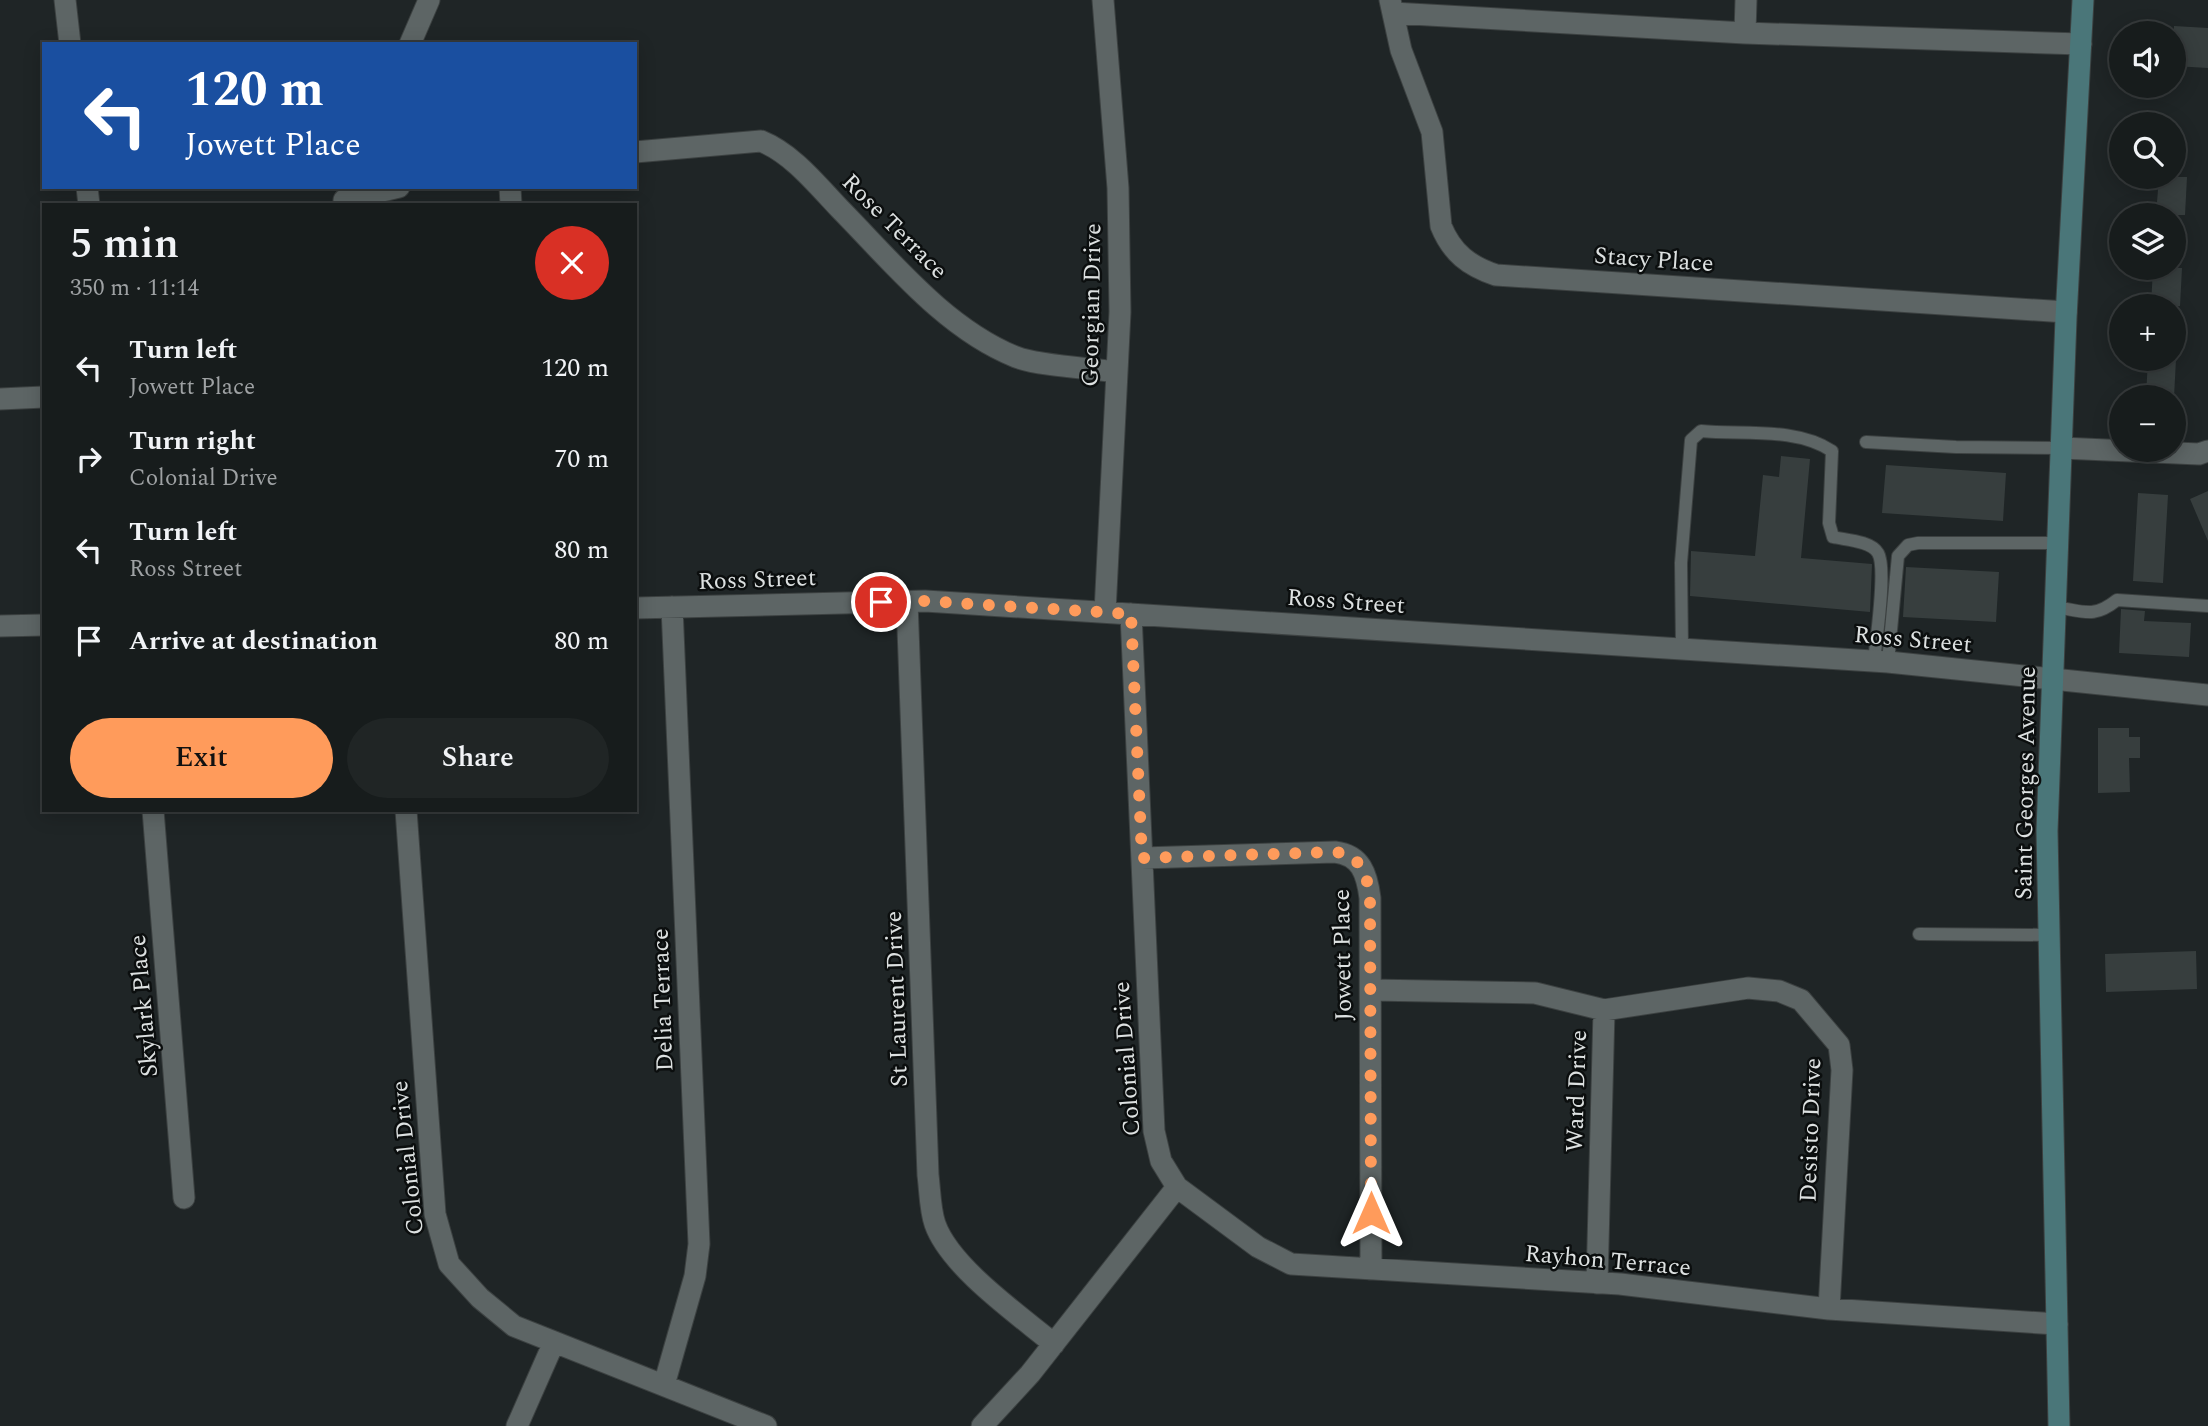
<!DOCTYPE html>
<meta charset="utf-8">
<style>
body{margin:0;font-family:Spectral,serif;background:#202525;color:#f1f3f6;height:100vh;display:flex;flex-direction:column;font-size:26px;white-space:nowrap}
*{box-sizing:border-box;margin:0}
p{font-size:23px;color:#9ea1a3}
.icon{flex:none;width:38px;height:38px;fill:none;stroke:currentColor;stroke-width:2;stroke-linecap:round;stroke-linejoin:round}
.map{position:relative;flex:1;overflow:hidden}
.sheet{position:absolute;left:42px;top:203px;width:595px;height:609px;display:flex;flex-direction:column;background:#171c1c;border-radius:0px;box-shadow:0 4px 18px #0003,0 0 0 2px #363a3b}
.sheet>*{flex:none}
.banner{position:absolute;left:42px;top:42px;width:595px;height:147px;border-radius:0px;box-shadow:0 4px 18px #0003,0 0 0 2px #363a3b;background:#1a4fa0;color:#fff;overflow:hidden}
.tools{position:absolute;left:2109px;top:21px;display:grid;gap:14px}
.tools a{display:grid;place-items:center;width:77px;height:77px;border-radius:50%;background:#171c1c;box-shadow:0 4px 18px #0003,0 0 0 2px #363a3b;font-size:35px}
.pin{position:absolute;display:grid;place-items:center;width:60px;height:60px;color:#fff;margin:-30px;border:4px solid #fff;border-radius:50%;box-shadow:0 2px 7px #0007}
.me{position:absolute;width:77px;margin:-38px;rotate:0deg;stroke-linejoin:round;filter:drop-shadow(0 0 5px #0008)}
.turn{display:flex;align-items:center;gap:24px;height:147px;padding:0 28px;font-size:32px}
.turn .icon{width:91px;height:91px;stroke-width:2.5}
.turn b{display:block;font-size:49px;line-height:60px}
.round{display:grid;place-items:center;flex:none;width:74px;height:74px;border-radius:37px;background:#202525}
.overview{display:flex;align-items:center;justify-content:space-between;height:119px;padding:0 28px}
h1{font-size:42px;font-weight:600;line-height:52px}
.action{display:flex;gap:14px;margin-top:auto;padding:14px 28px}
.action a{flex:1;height:80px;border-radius:42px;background:#ff9b5b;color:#111;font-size:28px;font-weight:600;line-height:80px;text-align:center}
.action a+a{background:#202525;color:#f1f3f6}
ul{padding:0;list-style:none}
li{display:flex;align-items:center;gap:21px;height:91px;padding:0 28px}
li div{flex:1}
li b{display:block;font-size:26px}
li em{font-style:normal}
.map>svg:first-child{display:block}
.building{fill:#373e3e}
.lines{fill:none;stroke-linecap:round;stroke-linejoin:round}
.lane-casing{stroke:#3c4141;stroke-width:14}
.street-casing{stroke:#3c4141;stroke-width:23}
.secondary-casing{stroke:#3c4141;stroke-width:23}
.lane{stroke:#5d6565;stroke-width:12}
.street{stroke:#5d6565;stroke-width:21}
.secondary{stroke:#4a7679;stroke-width:21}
.route{stroke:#ff9b5b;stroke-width:12;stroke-dasharray:0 21.6}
.labels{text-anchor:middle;stroke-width:5;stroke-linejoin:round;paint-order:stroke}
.street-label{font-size:24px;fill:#dde1e1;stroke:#0b0e0e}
</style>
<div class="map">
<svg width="2208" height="1426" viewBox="0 0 2208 1426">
<rect width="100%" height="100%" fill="#1f2526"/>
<!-- building -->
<path class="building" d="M 2174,26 L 2208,28 L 2208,68 L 2174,66 Z
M 2159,177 L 2187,177 L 2185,215 L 2156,215 Z
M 2153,268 L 2182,268 L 2180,306 L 2151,306 Z
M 2148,359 L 2176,359 L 2174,397 L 2146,397 Z
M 1781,456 L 1810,459 L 1801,558 L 1872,564 L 1870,612 L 1690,596 L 1691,551 L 1755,556 L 1763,475 L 1779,477 Z
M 1886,465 L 2006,473 L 2003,521 L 1882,513 Z
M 2208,491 L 2208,541 L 2190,499 Z
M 2138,493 L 2168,495 L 2163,583 L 2133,581 Z
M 1906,567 L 1999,572 L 1996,622 L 1903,617 Z
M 2121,609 L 2145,611 L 2144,621 L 2191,623 L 2189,657 L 2119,653 Z
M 2098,728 L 2129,728 L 2129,737 L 2140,737 L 2140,758 L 2129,758 L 2130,792 L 2098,793 Z
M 2196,951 L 2197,989 L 2106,992 L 2105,954 Z"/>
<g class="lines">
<!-- lane casing -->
<g class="lane-casing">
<path id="lane" d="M 1866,442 L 1956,447 L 2061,448
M 2055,607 C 2084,611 2093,619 2117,600 L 2208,606
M 1682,649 L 1681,563 L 1691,440 L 1701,431 C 1743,435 1796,427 1832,451 L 1829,523 L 1833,537 C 1846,540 1871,541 1878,553 C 1887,568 1876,641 1874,661
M 1888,662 L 1898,556 L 1908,545 L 1918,543 L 2058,543
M 1919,934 L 2049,935"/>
</g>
<!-- street casing -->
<g class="street-casing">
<path id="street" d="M 65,0 L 70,44
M 1103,0 L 1118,188 L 1120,312 L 1105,612
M 1390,0 L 1401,50 L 1432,132 L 1441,226 C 1452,253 1469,266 1496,275 L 2066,312
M 1393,13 L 1745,33 L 2081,44
M 1745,33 L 1746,0
M 410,44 L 429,0
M 635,152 L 761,141 C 793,154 817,185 841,210 C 893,263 946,329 1016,357 C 1039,366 1090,368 1117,372
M 87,187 L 89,205
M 510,187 L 511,205
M 344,200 L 399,187
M 0,399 L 44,397
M 2061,448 L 2199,454 L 2208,451
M 907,601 L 928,1175 C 930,1191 930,1210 935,1224 C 950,1267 1019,1315 1054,1344
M 635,608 L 925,601 L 1888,662 L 2208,695
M 1131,614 L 1154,1131 L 1161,1161 L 1177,1187 L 1258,1247 L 1291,1264 L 1620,1284 L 1829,1309 L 2057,1324
M 0,626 L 44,625
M 153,810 L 184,1198
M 406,810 L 435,1214 L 449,1264 L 480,1298 L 514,1326 L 766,1426
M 1142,858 L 1335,852 C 1361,855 1367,874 1370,898 L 1371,1269
M 1371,990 L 1535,993 L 1604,1010 L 1748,988 L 1779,991 L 1801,1000 L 1839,1045 L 1842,1070 L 1829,1309
M 1597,1283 L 1604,1010
M 664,1385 L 695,1276 L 699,1244 L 672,607
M 517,1426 L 554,1342
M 982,1426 L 1030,1374 L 1177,1187"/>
</g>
<!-- secondary casing -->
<g class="secondary-casing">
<path id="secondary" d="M 2059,1426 L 2047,831 L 2066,318 L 2083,0"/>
</g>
<!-- lane -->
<use href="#lane" class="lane"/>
<!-- street -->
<use href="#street" class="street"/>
<!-- secondary -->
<use href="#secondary" class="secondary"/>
</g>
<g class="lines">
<!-- route -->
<path class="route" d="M 881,602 L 925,601 L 1131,614 L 1142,858 L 1335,852 C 1361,855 1367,874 1370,898 L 1371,1213"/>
</g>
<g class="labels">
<!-- street labels -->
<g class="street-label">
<text transform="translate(895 226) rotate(45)" y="8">Rose Terrace</text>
<text transform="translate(1654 259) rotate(4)" y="8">Stacy Place</text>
<text transform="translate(1091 305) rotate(-89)" y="8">Georgian Drive</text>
<text transform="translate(757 579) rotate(-2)" y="8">Ross Street</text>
<text transform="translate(1346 601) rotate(4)" y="8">Ross Street</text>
<text transform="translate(1913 639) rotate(5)" y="8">Ross Street</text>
<text transform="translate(2025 783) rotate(-89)" y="8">Saint Georges Avenue</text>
<text transform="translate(1342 955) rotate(-91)" y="8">Jowett Place</text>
<text transform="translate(896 999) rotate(-92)" y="8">St Laurent Drive</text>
<text transform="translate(662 1000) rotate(-92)" y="8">Delia Terrace</text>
<text transform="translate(143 1006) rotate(-95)" y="8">Skylark Place</text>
<text transform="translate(1126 1059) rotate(-94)" y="8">Colonial Drive</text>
<text transform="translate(1576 1091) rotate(-88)" y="8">Ward Drive</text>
<text transform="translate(1810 1130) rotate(-88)" y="8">Desisto Drive</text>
<text transform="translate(407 1158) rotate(-96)" y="8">Colonial Drive</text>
<text transform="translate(1608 1260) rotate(5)" y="8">Rayhon Terrace</text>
</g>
</g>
</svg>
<div class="tools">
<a><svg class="icon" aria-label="sound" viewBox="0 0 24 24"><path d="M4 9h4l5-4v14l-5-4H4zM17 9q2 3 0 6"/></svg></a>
<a><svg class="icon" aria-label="search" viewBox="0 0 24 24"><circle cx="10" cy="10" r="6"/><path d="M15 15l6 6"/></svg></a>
<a><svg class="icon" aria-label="layers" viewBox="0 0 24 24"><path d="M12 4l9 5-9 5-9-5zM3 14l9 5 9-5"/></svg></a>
<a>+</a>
<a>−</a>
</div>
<div class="pin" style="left:881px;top:602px;background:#d93025"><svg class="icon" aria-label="arrive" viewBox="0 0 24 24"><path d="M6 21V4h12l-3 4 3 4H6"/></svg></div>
<svg class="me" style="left:1371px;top:1213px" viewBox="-20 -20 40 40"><path d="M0-17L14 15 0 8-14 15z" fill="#ff9b5b" stroke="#fff" stroke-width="4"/></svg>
<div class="banner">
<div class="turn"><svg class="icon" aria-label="left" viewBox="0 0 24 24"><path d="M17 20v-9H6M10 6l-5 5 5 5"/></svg><div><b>120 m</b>Jowett Place</div></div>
</div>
<section class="sheet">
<div class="overview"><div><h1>5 min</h1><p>350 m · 11:14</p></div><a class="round" style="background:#d93025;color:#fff"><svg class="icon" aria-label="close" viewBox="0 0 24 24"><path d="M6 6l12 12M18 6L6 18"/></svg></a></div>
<ul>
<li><svg class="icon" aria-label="left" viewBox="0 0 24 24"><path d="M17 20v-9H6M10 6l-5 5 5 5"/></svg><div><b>Turn left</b><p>Jowett Place</p></div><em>120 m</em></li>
<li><svg class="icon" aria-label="right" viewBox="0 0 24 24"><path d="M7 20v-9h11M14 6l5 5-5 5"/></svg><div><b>Turn right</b><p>Colonial Drive</p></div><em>70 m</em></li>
<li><svg class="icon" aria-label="left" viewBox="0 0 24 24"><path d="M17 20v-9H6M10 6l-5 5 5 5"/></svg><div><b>Turn left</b><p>Ross Street</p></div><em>80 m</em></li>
<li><svg class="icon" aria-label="arrive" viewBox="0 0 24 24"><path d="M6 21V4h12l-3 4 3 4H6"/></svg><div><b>Arrive at destination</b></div><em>80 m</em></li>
</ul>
<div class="action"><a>Exit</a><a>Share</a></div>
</section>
</div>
